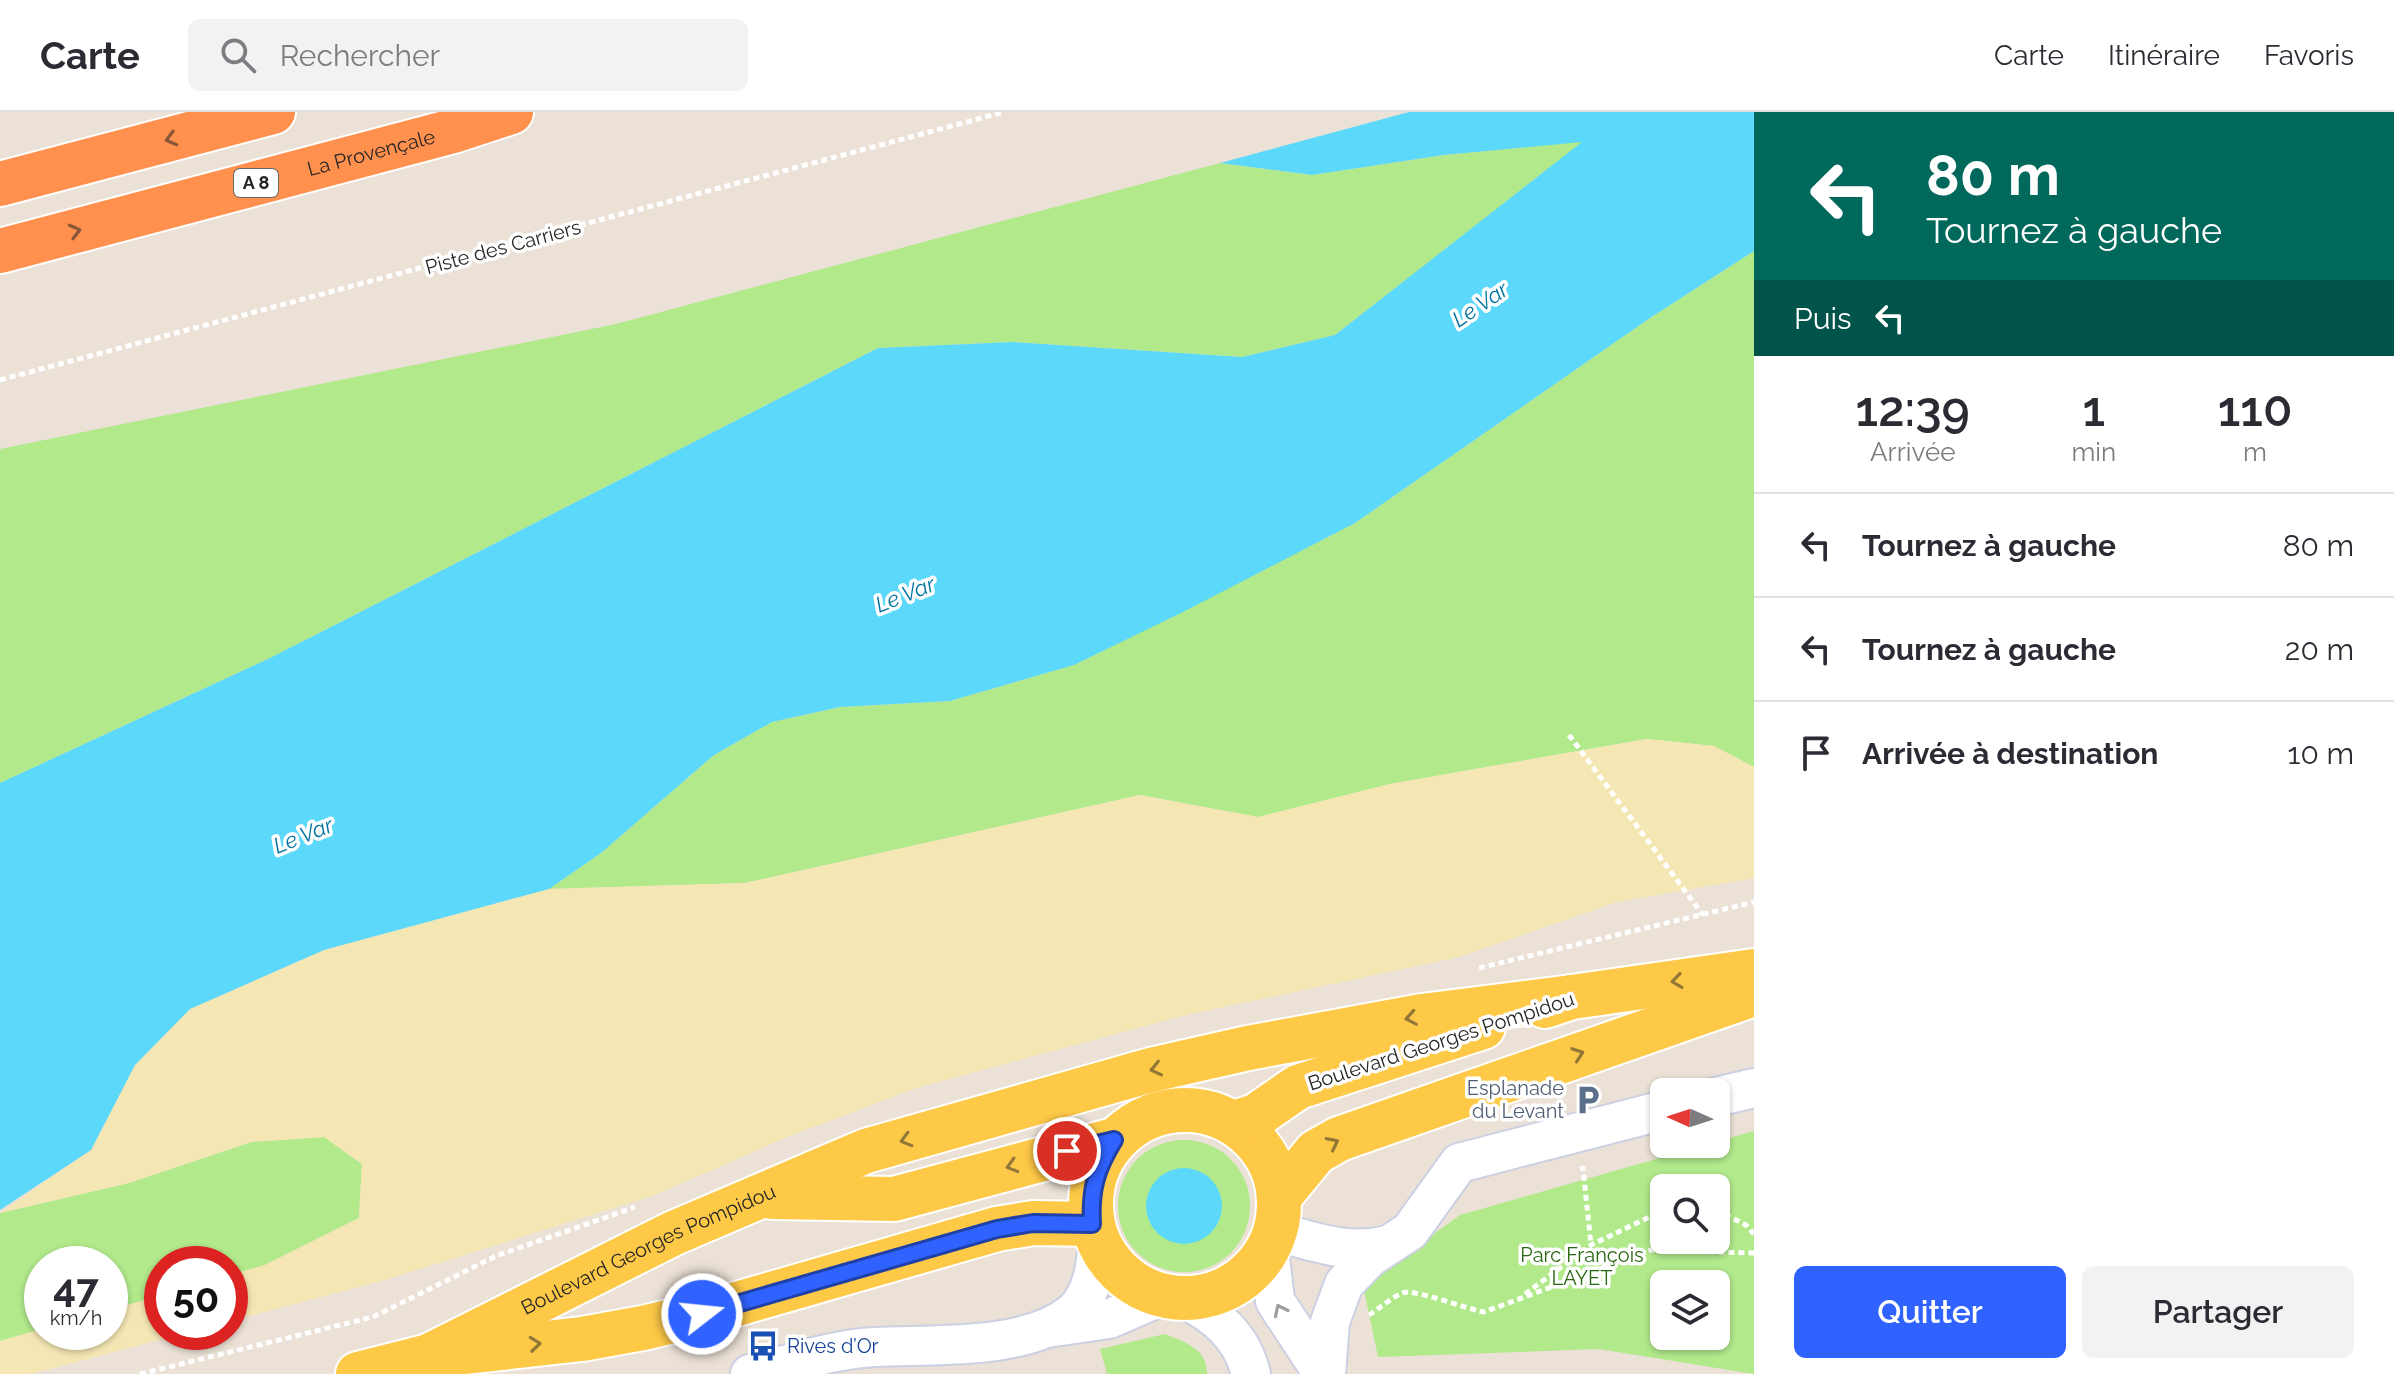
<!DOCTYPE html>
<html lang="fr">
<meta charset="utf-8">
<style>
body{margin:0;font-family:Raleway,sans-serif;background:#f2f2f3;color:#2b2b33;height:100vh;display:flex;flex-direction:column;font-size:30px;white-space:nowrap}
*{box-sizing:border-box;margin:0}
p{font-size:26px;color:#7c7c81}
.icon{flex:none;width:44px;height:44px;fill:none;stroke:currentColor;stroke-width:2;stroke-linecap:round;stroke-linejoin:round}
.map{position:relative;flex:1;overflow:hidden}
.side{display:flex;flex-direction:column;background:#fff;width:640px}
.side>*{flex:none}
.top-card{background:#00695c;color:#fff;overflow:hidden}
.needle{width:52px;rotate:273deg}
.buttons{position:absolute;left:1650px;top:966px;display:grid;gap:16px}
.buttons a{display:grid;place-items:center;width:80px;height:80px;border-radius:12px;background:#fff;box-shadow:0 2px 6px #0004;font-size:40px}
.speed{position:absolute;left:24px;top:1134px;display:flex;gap:16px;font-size:40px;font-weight:700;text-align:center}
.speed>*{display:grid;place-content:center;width:104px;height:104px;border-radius:50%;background:#fff;box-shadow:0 2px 6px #0004;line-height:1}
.speed small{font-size:20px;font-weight:400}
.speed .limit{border:12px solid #d22;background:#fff;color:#111}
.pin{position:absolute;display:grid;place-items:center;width:68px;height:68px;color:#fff;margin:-34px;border:4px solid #fff;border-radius:50%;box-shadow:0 2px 8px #0007}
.me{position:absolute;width:88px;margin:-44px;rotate:74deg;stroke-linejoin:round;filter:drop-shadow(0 0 6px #0008)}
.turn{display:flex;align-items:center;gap:28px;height:168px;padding:0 40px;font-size:36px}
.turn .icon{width:104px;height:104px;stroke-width:2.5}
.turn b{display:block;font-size:56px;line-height:68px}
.then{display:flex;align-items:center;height:76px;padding:0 40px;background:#0003;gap:16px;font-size:30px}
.eta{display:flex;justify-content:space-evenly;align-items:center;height:136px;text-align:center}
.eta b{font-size:48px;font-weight:600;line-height:56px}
.button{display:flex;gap:16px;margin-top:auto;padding:16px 40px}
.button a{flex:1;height:92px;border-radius:12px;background:#2f62ff;color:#fff;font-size:32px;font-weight:600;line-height:92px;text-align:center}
.button a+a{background:#f2f2f3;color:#2b2b33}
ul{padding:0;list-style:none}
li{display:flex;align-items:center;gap:24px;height:104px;padding:0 40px;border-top:2px solid #e1e1e2}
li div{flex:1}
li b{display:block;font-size:30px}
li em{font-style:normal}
header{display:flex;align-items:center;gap:48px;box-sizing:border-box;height:112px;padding:0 40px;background:#fff;border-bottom:2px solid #e1e1e2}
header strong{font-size:38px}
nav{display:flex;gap:44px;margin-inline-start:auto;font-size:28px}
.search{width:560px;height:72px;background:#f2f2f3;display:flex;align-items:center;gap:20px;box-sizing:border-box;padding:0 28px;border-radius:12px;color:#7c7c81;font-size:30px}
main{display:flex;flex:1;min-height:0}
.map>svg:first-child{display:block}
.green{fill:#b1e98b;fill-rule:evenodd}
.sand{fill:#f5e7b4}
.water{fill:#5cd9fa}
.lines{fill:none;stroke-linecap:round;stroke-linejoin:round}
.minor-casing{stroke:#cbd1e2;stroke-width:42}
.major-casing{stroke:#fff;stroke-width:48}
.highway-casing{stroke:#fff;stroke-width:48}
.path{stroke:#fff;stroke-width:5;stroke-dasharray:6 4;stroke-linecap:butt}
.minor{stroke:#fff;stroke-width:38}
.major{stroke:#fec947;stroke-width:44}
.highway{stroke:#ff904d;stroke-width:44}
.oneway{stroke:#885638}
.oneway2{stroke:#927836}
.oneway3{stroke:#9d9d9d}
.route-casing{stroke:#1f40a6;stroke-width:20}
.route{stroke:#2f62ff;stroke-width:14}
.labels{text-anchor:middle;stroke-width:7;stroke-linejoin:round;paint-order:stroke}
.shield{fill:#fff;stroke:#676767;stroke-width:2}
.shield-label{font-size:18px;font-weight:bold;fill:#262626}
.street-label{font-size:20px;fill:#262626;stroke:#fff}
.service-label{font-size:20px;fill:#4e5e75;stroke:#fff;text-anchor:end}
.park-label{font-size:20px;fill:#296812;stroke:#fff}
.transit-label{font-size:20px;fill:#164399;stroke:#fff;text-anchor:start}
.water-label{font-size:22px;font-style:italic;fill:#0073a1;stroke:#fff}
</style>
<header>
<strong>Carte</strong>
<div class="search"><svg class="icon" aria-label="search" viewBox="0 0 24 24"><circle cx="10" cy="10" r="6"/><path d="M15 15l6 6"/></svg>Rechercher</div>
<nav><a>Carte</a><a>Itinéraire</a><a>Favoris</a></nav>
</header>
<main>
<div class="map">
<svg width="1754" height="1262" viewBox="0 0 1754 1262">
<rect width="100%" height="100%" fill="#ebe1d6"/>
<!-- green -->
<path class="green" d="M 1584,29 L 1335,223 L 1242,245 L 1013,230 L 878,236 L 270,546 L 0,671 L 0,337 L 616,212 L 1220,51 L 1312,63 L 1444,43 Z
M 1754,139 L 1754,655 L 1714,634 L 1646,627 L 1390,672 L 1258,705 L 1140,683 L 745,771 L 549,777 L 601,741 L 714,643 L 772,610 L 840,595 L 950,589 L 1074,553 L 1355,411 L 1650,206 Z
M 1754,1019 L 1754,1262 L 1599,1237 L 1378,1245 L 1363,1173 L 1460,1103 ZM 1664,1076 L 1716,1076 L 1716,1128 L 1664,1128 ZM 1664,1172 L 1716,1172 L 1716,1224 L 1664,1224 Z
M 324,1025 L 362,1052 L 359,1106 L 265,1153 L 230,1163 L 230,1152 L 162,1152 L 162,1183 L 110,1198 L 110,1152 L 42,1152 L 42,1217 L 0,1229 L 0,1101 L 129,1071 L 251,1030 Z
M1118 1094a66 66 0 1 1 132 0a66 66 0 1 1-132 0Z
M 1165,1222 C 1184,1230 1208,1237 1207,1262 L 1107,1262 L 1100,1237 Z"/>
<!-- sand -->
<path class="sand" d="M 1647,627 L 1714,634 L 1754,655 L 1754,766 L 1617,790 L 1459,845 L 1182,904 L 916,976 L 785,1026 L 655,1083 L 385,1168 L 230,1209 L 230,1163 L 265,1153 L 359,1106 L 362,1052 L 324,1025 L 251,1030 L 129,1071 L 0,1101 L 91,1038 L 135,953 L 190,897 L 324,838 L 549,777 L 745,771 L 1140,683 L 1258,705 L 1390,672 Z
M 162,1183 L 162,1220 L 189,1220 L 31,1262 L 0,1262 L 0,1229 L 42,1217 L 42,1220 L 110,1220 L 110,1198 Z"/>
<!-- water -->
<path class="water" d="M 1409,0 L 1754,0 L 1754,139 L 1650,206 L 1355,411 L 1183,500 L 1074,553 L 950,589 L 840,595 L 772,610 L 714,643 L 601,741 L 549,777 L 324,838 L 190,897 L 135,953 L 91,1038 L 0,1098 L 0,671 L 270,546 L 878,236 L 1013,230 L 1242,245 L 1335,223 L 1582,30 L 1444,43 L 1312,63 L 1220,51 Z
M1146 1094a38 38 0 1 1 76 0a38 38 0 1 1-76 0Z"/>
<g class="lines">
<!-- minor casing -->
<g class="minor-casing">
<path id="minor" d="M 1716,985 L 1754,976
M 1184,1187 C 1217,1203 1242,1225 1251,1262
M 1047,1216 L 1109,1207 L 1162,1184
M 750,1262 C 791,1252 833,1237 875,1235 C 932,1232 1023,1239 1071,1202 C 1092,1186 1096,1154 1098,1130
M 1323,1262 L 1275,1189 L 1270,1145 L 1275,1119 C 1314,1130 1348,1143 1388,1133
M 1326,1262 L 1330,1210 L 1344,1172 L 1369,1146 L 1410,1119 L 1459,1051 L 1664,998"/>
</g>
<!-- major casing -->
<g class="major-casing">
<g id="major">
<path d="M 1545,894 L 1572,885 L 1754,859"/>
<circle cx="1185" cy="1092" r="94"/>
<path d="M 1234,1011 L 1256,1004 L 1298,975 L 1483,915"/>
<path d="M 772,1085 L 894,1087 L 1114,1028"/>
<path d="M 1279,1085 L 1316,1040 L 1339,1027 L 1754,882"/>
<path id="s1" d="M 429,1244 L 674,1121 L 866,1039 L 1151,958 L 1248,936 L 1422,904 L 1572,885"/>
<path d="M 358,1262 L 429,1244 L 582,1227 L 643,1216 L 702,1202 L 997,1117 L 1033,1111 L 1092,1112"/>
</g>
</g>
<!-- highway casing -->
<g class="highway-casing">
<g id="highway">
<path d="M 0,72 L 273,0"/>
<path id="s2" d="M 0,139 L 453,19 L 511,0"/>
</g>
</g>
<!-- path -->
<path class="path" d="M 0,268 L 1004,0
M 1569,623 L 1703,803
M 1479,856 L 1754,790
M 1580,1057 L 1583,1056 L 1591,1133
M 1716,1098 L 1746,1113 L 1754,1122
M 1525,1182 L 1591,1133 L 1664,1098
M 1369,1203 C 1380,1196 1391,1186 1402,1181 C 1413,1176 1467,1197 1484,1200 L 1651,1138 L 1754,1141
M 140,1262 L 373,1205 L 496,1144 L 635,1095"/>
<!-- minor -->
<use href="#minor" class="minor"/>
<!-- major -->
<use href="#major" class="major"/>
<!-- highway -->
<use href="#highway" class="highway"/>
</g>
<!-- one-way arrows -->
<defs><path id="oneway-chevron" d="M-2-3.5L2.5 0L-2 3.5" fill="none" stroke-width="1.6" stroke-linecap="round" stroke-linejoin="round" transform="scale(2)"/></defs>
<g class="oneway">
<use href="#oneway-chevron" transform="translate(171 27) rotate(165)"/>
<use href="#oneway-chevron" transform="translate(75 119) rotate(-15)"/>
</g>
<g class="oneway2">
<use href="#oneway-chevron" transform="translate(1677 869) rotate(172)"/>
<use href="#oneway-chevron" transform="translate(1411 906) rotate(170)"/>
<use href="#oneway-chevron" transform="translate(1578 942) rotate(-19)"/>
<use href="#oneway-chevron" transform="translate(1156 957) rotate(167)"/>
<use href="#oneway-chevron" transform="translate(906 1028) rotate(164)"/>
<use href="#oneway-chevron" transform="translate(1333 1031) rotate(-27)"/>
<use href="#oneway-chevron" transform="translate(1012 1054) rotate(164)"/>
<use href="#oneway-chevron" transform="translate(535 1232) rotate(-6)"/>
</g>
<use class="oneway3" href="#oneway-chevron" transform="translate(1280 1198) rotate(-116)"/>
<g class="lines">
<!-- route casing -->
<g class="route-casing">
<path id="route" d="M 702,1202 L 997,1117 L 1033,1111 L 1092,1112 C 1090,1078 1096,1057 1114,1028 L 1067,1039"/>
</g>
<!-- route -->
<use href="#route" class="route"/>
</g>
<!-- icons -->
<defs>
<g id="parking-bare" transform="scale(2.4)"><path d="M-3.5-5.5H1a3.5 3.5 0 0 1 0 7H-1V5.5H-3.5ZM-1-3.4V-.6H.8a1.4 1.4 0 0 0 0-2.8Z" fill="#5c6f8a" stroke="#fff" stroke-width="2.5" paint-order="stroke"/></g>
<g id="bus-bare" transform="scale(2.4)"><path d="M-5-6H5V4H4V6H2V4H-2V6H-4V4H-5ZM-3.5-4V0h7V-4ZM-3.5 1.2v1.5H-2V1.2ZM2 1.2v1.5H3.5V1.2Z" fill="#1a4fb4" stroke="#fff" stroke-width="2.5" paint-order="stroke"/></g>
</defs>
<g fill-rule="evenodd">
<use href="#parking-bare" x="1588" y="988"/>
<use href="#bus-bare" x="763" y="1234"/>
</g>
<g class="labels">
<!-- shield labels -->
<rect class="shield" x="234" y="57" width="44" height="28" rx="6"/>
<g class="shield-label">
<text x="256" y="77">A 8</text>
</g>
<!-- street labels -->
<g class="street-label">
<text dy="7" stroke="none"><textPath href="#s2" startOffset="384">La Provençale</textPath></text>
<text transform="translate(503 135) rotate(-15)" y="7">Piste des Carriers</text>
<text transform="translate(1441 929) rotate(-18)" y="7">Boulevard Georges Pompidou</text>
<text dy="7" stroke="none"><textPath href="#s1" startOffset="244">Boulevard Georges Pompidou</textPath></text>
</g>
<!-- service labels -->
<g class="service-label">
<text x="1564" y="983">Esplanade<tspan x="1564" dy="23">du Levant</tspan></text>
</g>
<!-- park labels -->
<g class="park-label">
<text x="1582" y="1150">Parc François<tspan x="1582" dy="23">LAYET</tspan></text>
</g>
<!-- transit labels -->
<g class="transit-label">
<text x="787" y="1241">Rives d’Or</text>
</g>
<!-- water labels -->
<g class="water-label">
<text transform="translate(1480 192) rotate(-34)" y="8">Le Var</text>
<text transform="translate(905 482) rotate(-22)" y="8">Le Var</text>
<text transform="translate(303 723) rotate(-22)" y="8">Le Var</text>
</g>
</g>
</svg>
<div class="buttons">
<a><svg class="needle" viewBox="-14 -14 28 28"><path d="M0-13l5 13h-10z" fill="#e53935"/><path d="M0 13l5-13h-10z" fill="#7c7c81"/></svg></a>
<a><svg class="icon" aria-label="search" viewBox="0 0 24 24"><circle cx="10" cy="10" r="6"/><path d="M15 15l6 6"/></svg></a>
<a><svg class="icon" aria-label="layers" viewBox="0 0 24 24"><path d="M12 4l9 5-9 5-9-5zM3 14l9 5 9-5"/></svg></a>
</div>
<div class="speed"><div>47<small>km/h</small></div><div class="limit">50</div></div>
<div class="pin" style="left:1067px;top:1039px;background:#d93025"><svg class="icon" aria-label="arrive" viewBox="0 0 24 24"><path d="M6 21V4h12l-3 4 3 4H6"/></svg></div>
<svg class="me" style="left:702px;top:1202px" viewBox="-20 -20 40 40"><circle r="17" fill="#2f62ff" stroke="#fff" stroke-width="3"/><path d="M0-11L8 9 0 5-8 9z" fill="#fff"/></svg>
</div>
<section class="side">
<div class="top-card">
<div class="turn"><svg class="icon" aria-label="left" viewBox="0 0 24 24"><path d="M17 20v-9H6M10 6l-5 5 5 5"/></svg><div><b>80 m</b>Tournez à gauche</div></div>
<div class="then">Puis<svg class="icon" aria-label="left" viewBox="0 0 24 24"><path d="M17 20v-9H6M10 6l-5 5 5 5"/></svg></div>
</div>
<div class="eta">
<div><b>12:39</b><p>Arrivée</p></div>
<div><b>1</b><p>min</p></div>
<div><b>110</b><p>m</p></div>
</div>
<ul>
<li><svg class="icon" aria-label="left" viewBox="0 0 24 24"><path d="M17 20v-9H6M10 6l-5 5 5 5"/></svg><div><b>Tournez à gauche</b></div><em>80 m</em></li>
<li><svg class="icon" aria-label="left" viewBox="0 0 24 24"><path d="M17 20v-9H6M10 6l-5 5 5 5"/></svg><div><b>Tournez à gauche</b></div><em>20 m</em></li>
<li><svg class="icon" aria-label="arrive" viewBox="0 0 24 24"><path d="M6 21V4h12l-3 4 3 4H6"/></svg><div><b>Arrivée à destination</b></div><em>10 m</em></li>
</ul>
<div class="button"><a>Quitter</a><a>Partager</a></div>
</section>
</main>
